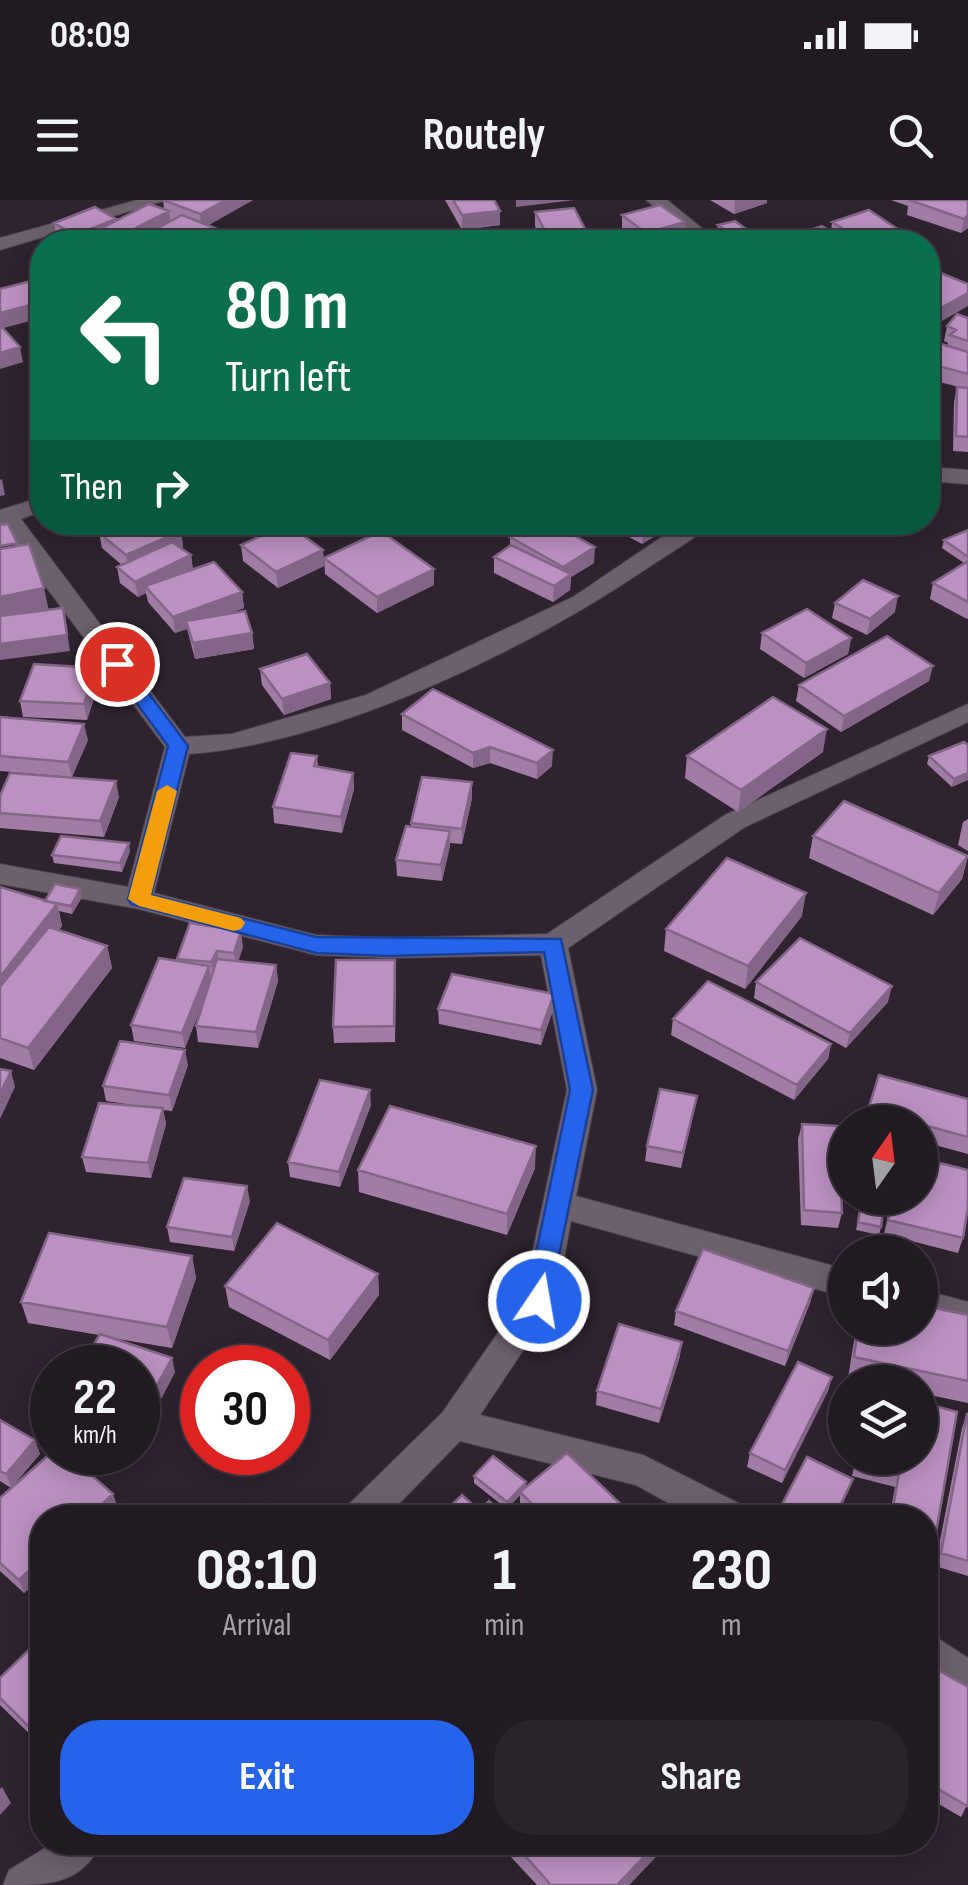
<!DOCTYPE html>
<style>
body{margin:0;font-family:"Sofia Sans Condensed",sans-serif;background:#2a232b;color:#f1f3f6;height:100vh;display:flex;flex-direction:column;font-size:38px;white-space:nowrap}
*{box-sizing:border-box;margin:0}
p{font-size:32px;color:#a2a1a6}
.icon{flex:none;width:55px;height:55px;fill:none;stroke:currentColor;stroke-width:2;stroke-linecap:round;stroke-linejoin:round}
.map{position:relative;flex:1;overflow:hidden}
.details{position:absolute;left:30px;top:1305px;width:908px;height:350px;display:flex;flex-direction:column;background:#221a23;border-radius:40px;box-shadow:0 5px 25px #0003,0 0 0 2px #3f3841}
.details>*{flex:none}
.top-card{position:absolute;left:30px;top:30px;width:910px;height:305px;border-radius:40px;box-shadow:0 5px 25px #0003,0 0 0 2px #3f3841;background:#0b6e4f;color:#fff;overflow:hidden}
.needle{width:65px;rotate:14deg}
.fabs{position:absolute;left:828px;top:905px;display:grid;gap:20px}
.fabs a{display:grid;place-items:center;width:110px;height:110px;border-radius:50%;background:#221a23;box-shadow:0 5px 25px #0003,0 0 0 2px #3f3841;font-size:50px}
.speed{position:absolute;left:30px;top:1145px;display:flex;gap:20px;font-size:50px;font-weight:700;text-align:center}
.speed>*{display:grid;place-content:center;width:130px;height:130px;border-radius:50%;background:#221a23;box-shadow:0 5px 25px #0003,0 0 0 2px #3f3841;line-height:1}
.speed small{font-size:25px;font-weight:400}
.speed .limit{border:15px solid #d22;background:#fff;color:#111}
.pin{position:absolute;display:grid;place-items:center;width:85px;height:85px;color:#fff;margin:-42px;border:5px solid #fff;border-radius:50%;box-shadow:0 2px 10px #0007}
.me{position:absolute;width:110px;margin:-55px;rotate:12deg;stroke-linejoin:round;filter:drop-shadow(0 0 8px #0008)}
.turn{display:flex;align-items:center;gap:35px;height:210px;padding:0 30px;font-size:45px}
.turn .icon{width:130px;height:130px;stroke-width:2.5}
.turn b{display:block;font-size:70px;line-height:85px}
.then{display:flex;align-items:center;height:95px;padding:0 30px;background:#0003;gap:20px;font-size:38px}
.eta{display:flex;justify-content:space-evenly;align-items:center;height:170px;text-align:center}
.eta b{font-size:60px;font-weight:700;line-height:70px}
.action{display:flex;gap:20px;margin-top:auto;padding:20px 30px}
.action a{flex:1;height:115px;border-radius:40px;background:#2563eb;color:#fff;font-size:40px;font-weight:700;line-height:115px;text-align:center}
.action a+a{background:#2a232b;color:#f1f3f6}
.status{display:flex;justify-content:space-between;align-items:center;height:70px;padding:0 50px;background:#221a23;direction:ltr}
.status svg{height:28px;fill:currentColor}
header{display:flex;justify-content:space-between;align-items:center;height:130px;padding:0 30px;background:#221a23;font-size:45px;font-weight:700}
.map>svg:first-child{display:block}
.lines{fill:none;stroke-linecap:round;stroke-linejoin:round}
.minor-casing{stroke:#4a414b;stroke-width:2}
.minor{fill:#6c606d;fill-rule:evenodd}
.wall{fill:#a17da6}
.shaded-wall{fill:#836687}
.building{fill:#bb91c1;stroke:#836687;stroke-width:2.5}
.route{fill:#2563eb;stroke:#184099;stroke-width:2.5}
.slow{fill:#f59e0b}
</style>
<div class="status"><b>08:09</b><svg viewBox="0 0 49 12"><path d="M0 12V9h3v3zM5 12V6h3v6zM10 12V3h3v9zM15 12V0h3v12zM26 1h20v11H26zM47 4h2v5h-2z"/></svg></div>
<header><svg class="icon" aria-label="menu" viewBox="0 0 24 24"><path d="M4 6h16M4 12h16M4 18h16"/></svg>Routely<svg class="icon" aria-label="search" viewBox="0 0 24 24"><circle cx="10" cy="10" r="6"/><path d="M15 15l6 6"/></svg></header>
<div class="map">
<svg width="968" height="1685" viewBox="0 0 968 1685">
<rect width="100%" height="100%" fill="#2e232f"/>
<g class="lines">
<!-- minor casing -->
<g class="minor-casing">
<path id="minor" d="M 137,0 L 167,0 L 0,50 L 0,38 Z
M 646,0 L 667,0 L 719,42 L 699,42 Z
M 928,267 L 968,270 L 968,284 L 928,281 Z
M 42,297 L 42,311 L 21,319 L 185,537 L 232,534 L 366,495 L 573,397 L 684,322 L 711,322 C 695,340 669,353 649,367 C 528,449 336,543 189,554 L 154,693 L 316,735 L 388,738 L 547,734 L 725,615 L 968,504 L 968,522 L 745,627 L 568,748 L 597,890 L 576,996 L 845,1069 L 845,1097 L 571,1021 L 556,1101 L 480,1215 L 643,1255 L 744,1306 L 749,1318 L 695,1318 L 636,1285 L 460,1241 L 385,1318 L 342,1318 L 347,1306 L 442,1213 L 523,1097 L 567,890 L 541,755 L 388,758 L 316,755 L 139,709 L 0,684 L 0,664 L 128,687 L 165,547 L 0,325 L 0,310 Z
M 920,1089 L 968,1102 L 968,1130 L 920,1117 Z
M 925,1430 L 968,1458 L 968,1501 L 954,1495 L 925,1472 Z
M 55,1642 L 102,1642 C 81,1685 50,1685 3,1685 L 9,1670 Z"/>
</g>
<!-- minor -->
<use href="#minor" class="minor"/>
</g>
<!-- wall -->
<path class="wall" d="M 163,0 L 253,0 L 208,25 L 218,42 L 100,42 L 100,41 L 95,42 L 65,42 L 57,38 L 54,23 L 116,19 L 116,20 L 164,9 Z
M 445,0 L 494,0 L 500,11 L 500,25 L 462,30 Z
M 710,0 L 767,0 L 767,3 L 734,14 Z
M 891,0 L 968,0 L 968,28 L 961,33 L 907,15 L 908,6 Z
M 535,12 L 591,40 L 591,42 L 543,42 L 535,26 Z
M 622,15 L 685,22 L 683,36 L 662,42 L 639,42 L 622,30 Z
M 832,22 L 900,42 L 784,42 L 784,39 L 831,32 Z
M 718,25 L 750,39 L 731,42 L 717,33 Z
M 968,118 L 968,252 L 953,251 L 954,202 L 957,187 L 959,187 L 928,179 L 928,160 L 947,146 L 948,143 L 944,141 L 947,126 Z
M 601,322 L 677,322 L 642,344 Z
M 968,330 L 968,418 L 967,419 L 930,399 L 933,383 L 964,363 L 942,348 L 944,340 Z
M 181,331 L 183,347 L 181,348 L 191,355 L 193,370 L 242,392 L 244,408 L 227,414 L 252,433 L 254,449 L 195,459 L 187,429 L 175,433 L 148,402 L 146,393 L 138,397 L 120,383 L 117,367 L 122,365 L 102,348 L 99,333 Z
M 510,337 L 594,363 L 571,377 L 570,390 L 553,402 L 494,373 L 494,357 L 510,346 Z
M 241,345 L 323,350 L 324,366 L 278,388 L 243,361 Z
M 324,358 L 434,369 L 434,385 L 377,413 L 325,374 Z
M 835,403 L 895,412 L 867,435 L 832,418 Z
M 762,433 L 851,438 L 848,454 L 804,478 L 760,449 Z
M 260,469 L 330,483 L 331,499 L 284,515 L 262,485 Z
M 929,481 L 841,532 L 796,501 L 799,485 Z
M 99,483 L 87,520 L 23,517 L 20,501 Z
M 402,514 L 552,566 L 537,579 L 490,563 L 473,568 L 402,530 Z
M 0,517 L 88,540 L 72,577 L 0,571 Z
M 964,542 L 952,587 L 927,564 L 929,556 Z
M 823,552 L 738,612 L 685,578 L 687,556 Z
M 317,556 L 318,567 L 353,573 L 354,589 L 342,633 L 274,623 L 273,607 Z
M 472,582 L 472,598 L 462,644 L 450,643 L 442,681 L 397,676 L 396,660 L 411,626 L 411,623 Z
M 0,596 L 119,597 L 104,637 L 0,628 Z
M 968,619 L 968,651 L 958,645 L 963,622 Z
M 813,636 L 968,656 L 962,679 L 933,715 L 809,658 Z
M 130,651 L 122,672 L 54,663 L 52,655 Z
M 0,687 L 45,700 L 82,697 L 72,714 L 59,711 L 62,726 L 59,730 L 107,746 L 112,768 L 34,870 L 0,858 Z
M 802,716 L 745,789 L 664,751 L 666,729 Z
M 243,747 L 238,761 L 276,765 L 278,781 L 258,848 L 198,842 L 196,826 L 205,797 L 185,848 L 134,841 L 131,825 L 178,761 L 177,759 Z
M 396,776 L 395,842 L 334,843 L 333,827 Z
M 756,782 L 888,802 L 846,848 L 754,798 Z
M 554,794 L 553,810 L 541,845 L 439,824 L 438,809 Z
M 673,819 L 831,844 L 828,859 L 794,900 L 671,835 Z
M 188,865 L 172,911 L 163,910 L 166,924 L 151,978 L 86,972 L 82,957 L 140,906 L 106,901 L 103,886 Z
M 697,896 L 681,968 L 645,961 L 647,946 Z
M 968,899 L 968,954 L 920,941 L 920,922 L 865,922 L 868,910 Z
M 371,905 L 340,987 L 290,977 L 288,962 Z
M 802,924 L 842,1013 L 838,1028 L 801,1025 L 798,939 Z
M 535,968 L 507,1035 L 359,992 L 358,970 Z
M 862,998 L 881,1027 L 879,1035 L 856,1030 Z
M 892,998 L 920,998 L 963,1038 L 958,1053 L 884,1034 Z
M 250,1001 L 234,1051 L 170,1042 L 167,1027 Z
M 192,1056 L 196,1078 L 172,1148 L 112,1138 L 175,1172 L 159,1203 L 138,1196 L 138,1168 L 83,1168 L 82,1164 L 99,1135 L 28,1123 L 21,1102 Z
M 378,1074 L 379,1095 L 330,1160 L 229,1107 L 225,1086 Z
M 814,1088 L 810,1103 L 785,1166 L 674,1125 L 676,1111 Z
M 968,1115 L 968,1203 L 920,1193 L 920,1182 L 872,1182 L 848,1178 L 856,1128 L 920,1128 Z
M 680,1156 L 659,1223 L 596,1205 L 597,1191 Z
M 832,1177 L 828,1191 L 782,1283 L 747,1267 L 750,1253 Z
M 967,1214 L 968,1214 L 968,1376 L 935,1366 L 962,1228 Z
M 0,1220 L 35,1240 L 40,1254 L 11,1288 L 0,1281 Z
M 856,1258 L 920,1258 L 933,1350 L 928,1364 L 925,1363 L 925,1318 L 889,1318 L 895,1287 L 852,1276 Z
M 474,1276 L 526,1282 L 526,1287 L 632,1318 L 532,1318 L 520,1306 L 520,1295 L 507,1309 L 474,1283 Z
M 0,1298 L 118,1308 L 42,1318 L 42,1376 L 24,1393 L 0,1371 Z
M 42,1437 L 42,1546 L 0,1505 L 0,1478 Z
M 925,1463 L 968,1603 L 961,1617 L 925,1596 Z
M 510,1642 L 670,1642 L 629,1685 L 537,1685 L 510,1656 Z"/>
<!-- shaded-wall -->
<path class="shaded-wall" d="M 226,0 L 253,0 L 202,29 L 200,14 Z
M 516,0 L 575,0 L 516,7 Z
M 735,0 L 767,0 L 767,3 L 734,14 Z
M 169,11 L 171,25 L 137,42 L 116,42 L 116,38 Z
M 500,11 L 500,25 L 462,30 L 462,15 Z
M 968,15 L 968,28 L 961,33 L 964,19 Z
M 116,19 L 118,33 L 98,30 L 100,41 L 95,42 L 76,42 L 75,35 Z
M 685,22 L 683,36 L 662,42 L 646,42 L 646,33 Z
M 217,29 L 218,42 L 191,42 Z
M 750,32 L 750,39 L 733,42 L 734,36 Z
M 902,32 L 900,42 L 867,42 Z
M 968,93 L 968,106 L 928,129 L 928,115 Z
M 42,102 L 42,110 L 39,106 L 41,118 L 0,129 L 0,113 Z
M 20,147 L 23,162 L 0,169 L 0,153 Z
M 2,279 L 5,295 L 0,296 L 0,280 Z
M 653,322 L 677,322 L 642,344 L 643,329 Z
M 181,331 L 183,347 L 129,371 L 126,355 Z
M 595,347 L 594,363 L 571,377 L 570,390 L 553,402 L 554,386 L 563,380 L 563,367 Z
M 323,350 L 324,366 L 278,388 L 276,372 Z
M 191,355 L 193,371 L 145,386 L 146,393 L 138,397 L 135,382 Z
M 434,369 L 434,385 L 377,413 L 377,397 Z
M 44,388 L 49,411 L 0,420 L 0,397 Z
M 242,392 L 244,408 L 188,428 L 186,421 L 187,429 L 175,433 L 173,417 Z
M 898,396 L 895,412 L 867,435 L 870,419 Z
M 63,408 L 70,451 L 0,460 L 0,444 Z
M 252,433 L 254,449 L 195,459 L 193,443 Z
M 851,438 L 848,454 L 804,478 L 806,463 Z
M 933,466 L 929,481 L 841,532 L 844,516 Z
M 96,468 L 99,483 L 87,520 L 84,504 Z
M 330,483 L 331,499 L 284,515 L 282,499 Z
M 84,524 L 88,540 L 72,577 L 68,562 Z
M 827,529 L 823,552 L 738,612 L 741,590 Z
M 490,547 L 490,563 L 473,568 L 473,553 Z
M 553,550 L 552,566 L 537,579 L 537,563 Z
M 353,573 L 354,589 L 342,633 L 341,617 Z
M 968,573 L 968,580 L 952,587 L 954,579 Z
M 116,581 L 119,597 L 104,637 L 100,621 Z
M 472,582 L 472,598 L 462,644 L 462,629 Z
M 450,631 L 450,647 L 442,681 L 441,665 Z
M 129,643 L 130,651 L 122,672 L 120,663 Z
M 968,656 L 962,679 L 933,715 L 939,693 Z
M 80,689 L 82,697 L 72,714 L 71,706 Z
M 806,693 L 802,716 L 745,789 L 748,766 Z
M 57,704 L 62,726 L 0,807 L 0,777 Z
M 241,731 L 243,747 L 236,769 L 234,753 Z
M 107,746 L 112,768 L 34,870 L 28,848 Z
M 217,751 L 220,767 L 213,778 L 211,762 Z
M 276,765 L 278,781 L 258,848 L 256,832 Z
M 209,766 L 211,781 L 185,848 L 182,833 Z
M 892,786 L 888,802 L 846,848 L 850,833 Z
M 554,794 L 553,810 L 541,845 L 541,830 Z
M 831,844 L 828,859 L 794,900 L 797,885 Z
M 185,850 L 188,865 L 172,911 L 169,895 Z
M 11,871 L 15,887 L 0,919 L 0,894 Z
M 370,890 L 371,905 L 340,987 L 339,972 Z
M 697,896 L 694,911 L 681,968 L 683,953 Z
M 163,908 L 166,924 L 151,978 L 148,963 Z
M 536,946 L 535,968 L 507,1035 L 507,1014 Z
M 247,986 L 250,1001 L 234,1051 L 232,1037 Z
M 192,1056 L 196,1078 L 172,1148 L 167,1127 Z
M 378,1074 L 379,1095 L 330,1160 L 328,1140 Z
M 814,1088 L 810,1103 L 785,1166 L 788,1151 Z
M 682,1142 L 680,1156 L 659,1223 L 661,1209 Z
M 172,1158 L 175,1172 L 159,1203 L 155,1189 Z
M 832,1177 L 828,1191 L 782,1283 L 785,1270 Z
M 35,1240 L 40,1254 L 11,1288 L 6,1274 Z
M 853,1279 L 848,1292 L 836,1318 L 834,1318 Z
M 526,1282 L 526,1289 L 507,1309 L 507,1302 Z
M 113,1294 L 118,1308 L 107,1318 L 87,1318 Z
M 42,1358 L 42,1376 L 24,1393 L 19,1380 Z
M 2,1587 L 11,1603 L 0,1615 L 0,1589 Z
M 658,1642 L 670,1642 L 629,1685 L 617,1685 Z"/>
<!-- building -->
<path class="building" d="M 163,0 L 226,0 L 200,14 Z
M 453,0 L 494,0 L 500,11 L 462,15 Z
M 909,0 L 968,0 L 968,15 L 964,19 Z
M 149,4 L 169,11 L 116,38 L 98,30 Z
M 660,5 L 685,22 L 646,33 L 622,15 Z
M 95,7 L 116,19 L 75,35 L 54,23 Z
M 574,8 L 591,40 L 551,42 L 535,12 Z
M 869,10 L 902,32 L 865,42 L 832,22 Z
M 182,15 L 217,29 L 191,42 L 132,42 Z
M 735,21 L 750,32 L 734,36 L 718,25 Z
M 822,26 L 849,42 L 790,42 L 784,39 Z
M 308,29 L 334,42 L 280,41 Z
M 938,72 L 968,84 L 968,93 L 928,115 L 928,81 Z
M 42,78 L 42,102 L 0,113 L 0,89 Z
M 957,114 L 968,118 L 968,141 L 950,135 L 956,130 L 947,126 Z
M 0,125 L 20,147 L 0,153 Z
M 941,144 L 968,152 L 968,174 L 928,163 L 928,160 Z
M 957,187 L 968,188 L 968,237 L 956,236 Z
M 123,322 L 170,322 L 181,331 L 126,355 L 99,333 Z
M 534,322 L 550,322 L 595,347 L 563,367 L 510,337 Z
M 631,322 L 653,322 L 643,329 Z
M 8,324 L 17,343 L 0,346 L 0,325 Z
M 288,324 L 323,350 L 276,372 L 241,345 Z
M 968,330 L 968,357 L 944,340 Z
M 381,331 L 434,369 L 377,397 L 324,358 Z
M 172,342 L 191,355 L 135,382 L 117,367 Z
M 29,344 L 44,388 L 0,397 L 0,349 Z
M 511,345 L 571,374 L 554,386 L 494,357 Z
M 968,361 L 968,402 L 933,383 Z
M 214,362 L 242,392 L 173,417 L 145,386 Z
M 863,380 L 898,396 L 870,419 L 835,403 Z
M 63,408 L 67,435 L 0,444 L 0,416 Z
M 807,409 L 851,438 L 806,463 L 762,433 Z
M 245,411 L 252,433 L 193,443 L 186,421 Z
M 887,436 L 933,466 L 844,516 L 799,485 Z
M 307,454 L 330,483 L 282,499 L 260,469 Z
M 34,464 L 96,468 L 84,504 L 20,501 Z
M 433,489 L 553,550 L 537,563 L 490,547 L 473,553 L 402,514 Z
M 773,497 L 827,529 L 741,590 L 687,556 Z
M 0,517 L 84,524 L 68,562 L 0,556 Z
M 964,542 L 968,545 L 968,573 L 954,579 L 929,556 Z
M 291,553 L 317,556 L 314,566 L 353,573 L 341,617 L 273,607 Z
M 10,573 L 116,581 L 100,621 L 0,613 L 0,596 Z
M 422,577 L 472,582 L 462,629 L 411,623 Z
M 844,601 L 968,656 L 939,693 L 813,636 Z
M 406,626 L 450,631 L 441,665 L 396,660 Z
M 61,636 L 129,643 L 120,663 L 52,655 Z
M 727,658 L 806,693 L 748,766 L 666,729 Z
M 55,684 L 80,689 L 71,706 L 45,701 Z
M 0,687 L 57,704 L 0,777 Z
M 190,723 L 241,731 L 234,753 L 217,751 L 211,762 L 177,759 Z
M 49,727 L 107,746 L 28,848 L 0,838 L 0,787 Z
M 800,738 L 892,786 L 850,833 L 756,782 Z
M 159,758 L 209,766 L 182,833 L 131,825 Z
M 217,759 L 276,765 L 256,832 L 196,826 Z
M 336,760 L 395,760 L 394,826 L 333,827 Z
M 452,774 L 554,794 L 541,830 L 438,809 Z
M 708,781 L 831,844 L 797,885 L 673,819 Z
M 120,841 L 185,850 L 169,895 L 103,886 Z
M 0,869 L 11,871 L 0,894 Z
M 879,875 L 968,899 L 968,937 L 920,924 L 920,922 L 914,922 L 868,910 Z
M 320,880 L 370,890 L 339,972 L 288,962 Z
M 660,889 L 697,896 L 683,953 L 647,946 Z
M 99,903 L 163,908 L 148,963 L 82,957 Z
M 390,906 L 536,946 L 507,1014 L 358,970 Z
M 802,924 L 838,926 L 842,1013 L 804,1010 Z
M 920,958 L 968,970 L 968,1006 L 963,1038 L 888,1020 L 893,998 L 920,998 Z
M 184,978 L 247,986 L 232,1037 L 167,1027 Z
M 862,998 L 885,999 L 881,1027 L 858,1022 Z
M 277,1023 L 378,1074 L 328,1140 L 225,1086 Z
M 49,1033 L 192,1056 L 167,1127 L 21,1102 Z
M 703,1049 L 814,1088 L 788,1151 L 676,1111 Z
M 920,1105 L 968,1115 L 968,1181 L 854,1157 L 858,1128 L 920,1128 Z
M 619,1124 L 682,1142 L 661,1209 L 597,1191 Z
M 100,1134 L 172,1158 L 155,1189 L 138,1183 L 138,1168 L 93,1168 L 82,1164 Z
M 798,1162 L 832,1177 L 785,1270 L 750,1253 Z
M 920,1202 L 957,1212 L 933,1350 L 925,1348 L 925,1318 L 891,1318 L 899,1274 L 856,1262 L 857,1258 L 920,1258 Z
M 967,1214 L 968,1214 L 968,1361 L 941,1353 Z
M 0,1220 L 35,1240 L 6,1274 L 0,1271 Z
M 52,1252 L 65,1252 L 113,1294 L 87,1318 L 42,1318 L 42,1358 L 19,1380 L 0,1363 L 0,1298 Z
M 567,1253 L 632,1315 L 629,1318 L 546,1318 L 520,1292 Z
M 493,1256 L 526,1282 L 507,1302 L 474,1276 Z
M 807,1257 L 853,1279 L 834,1318 L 789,1318 L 778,1312 Z
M 462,1295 L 479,1310 L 472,1318 L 438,1318 Z
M 489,1301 L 509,1318 L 472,1318 Z
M 677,1306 L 694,1318 L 669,1318 Z
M 42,1437 L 42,1540 L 0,1498 L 0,1478 Z
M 925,1463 L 968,1487 L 968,1603 L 967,1606 L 925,1581 Z
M 513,1642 L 658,1642 L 617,1685 L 551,1685 Z"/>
<!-- route -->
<path class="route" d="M 117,458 L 124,460 L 188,546 L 151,695 L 316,737 L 561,739 L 593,890 L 548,1109 L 539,1112 L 530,1109 L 526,1101 L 570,890 L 544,752 L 388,756 L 316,753 L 131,704 L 128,699 L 168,546 L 108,464 Z"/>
<!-- slow -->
<path class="slow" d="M 167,585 L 177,591 L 151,695 L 241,718 L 245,723 L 241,729 L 234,731 L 139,706 L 128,699 L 157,591 Z"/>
</svg>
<div class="fabs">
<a><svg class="needle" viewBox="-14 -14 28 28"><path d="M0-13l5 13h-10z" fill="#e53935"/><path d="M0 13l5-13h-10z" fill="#a2a1a6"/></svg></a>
<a><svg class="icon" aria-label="sound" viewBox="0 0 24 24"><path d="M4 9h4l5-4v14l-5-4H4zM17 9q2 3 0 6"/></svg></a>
<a><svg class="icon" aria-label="layers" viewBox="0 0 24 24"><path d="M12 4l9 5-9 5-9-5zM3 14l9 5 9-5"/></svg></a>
</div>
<div class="speed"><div>22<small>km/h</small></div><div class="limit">30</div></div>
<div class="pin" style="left:117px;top:464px;background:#d93025"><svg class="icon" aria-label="arrive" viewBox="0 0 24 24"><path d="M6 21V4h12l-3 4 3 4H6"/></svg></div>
<svg class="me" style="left:539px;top:1101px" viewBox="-20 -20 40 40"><circle r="17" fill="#2563eb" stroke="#fff" stroke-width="3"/><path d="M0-11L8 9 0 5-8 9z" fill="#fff"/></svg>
<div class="top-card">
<div class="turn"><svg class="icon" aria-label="left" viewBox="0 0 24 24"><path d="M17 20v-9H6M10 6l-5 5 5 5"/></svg><div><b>80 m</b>Turn left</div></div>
<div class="then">Then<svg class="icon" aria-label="right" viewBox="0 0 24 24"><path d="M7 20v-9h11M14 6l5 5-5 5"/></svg></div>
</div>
<section class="details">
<div class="eta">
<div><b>08:10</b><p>Arrival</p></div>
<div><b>1</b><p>min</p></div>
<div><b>230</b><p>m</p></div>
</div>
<div class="action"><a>Exit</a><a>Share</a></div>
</section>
</div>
